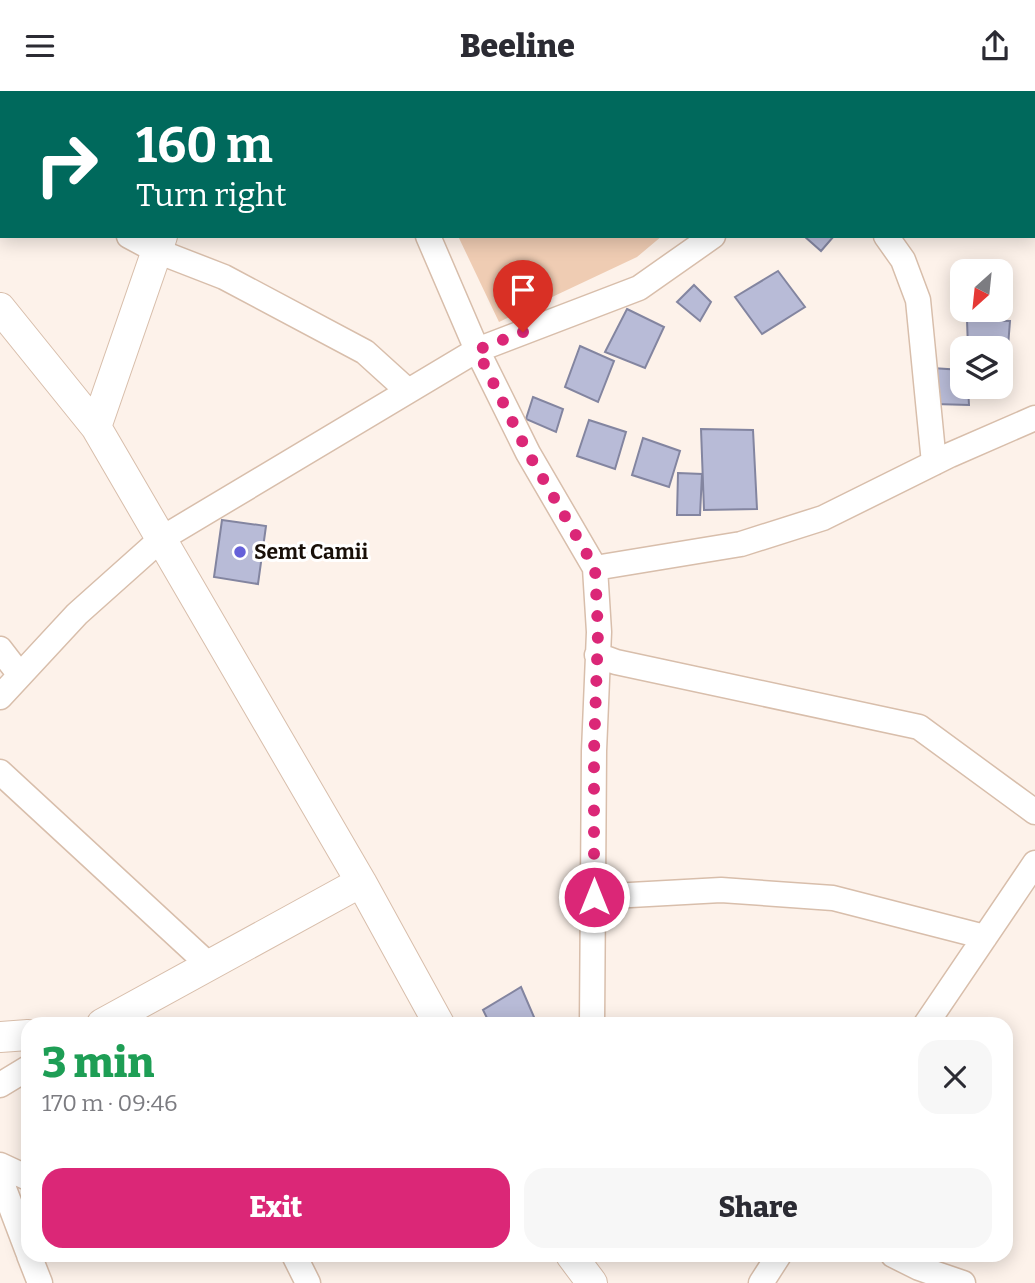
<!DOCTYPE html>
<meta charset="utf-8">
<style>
body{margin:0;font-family:Bitter,serif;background:#f7f7f7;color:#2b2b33;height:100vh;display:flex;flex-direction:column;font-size:26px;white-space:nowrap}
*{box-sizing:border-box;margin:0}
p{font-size:23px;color:#7c7c81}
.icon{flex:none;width:38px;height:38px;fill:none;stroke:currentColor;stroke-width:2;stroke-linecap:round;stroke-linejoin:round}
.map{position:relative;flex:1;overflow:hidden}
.sheet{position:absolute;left:21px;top:926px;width:992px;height:245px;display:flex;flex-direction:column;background:#fff;border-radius:21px;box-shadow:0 4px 18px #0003}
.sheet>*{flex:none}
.guide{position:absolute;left:0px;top:0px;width:1036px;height:147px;box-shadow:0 4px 18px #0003;background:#00695c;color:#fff;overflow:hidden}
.needle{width:46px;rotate:207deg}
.buttons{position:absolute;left:950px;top:168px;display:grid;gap:14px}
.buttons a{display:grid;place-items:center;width:63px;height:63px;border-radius:14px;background:#fff;box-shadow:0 4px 18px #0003;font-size:35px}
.pin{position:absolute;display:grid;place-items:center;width:60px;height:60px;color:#fff;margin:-72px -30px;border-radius:50% 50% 50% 0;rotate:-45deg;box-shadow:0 0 7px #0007}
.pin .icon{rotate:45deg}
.me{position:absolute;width:77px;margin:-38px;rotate:0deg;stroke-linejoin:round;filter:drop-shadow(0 0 5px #0008)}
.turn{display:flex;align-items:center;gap:24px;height:147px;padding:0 21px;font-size:32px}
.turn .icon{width:91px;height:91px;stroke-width:2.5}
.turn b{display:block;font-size:49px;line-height:60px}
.round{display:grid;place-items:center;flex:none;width:74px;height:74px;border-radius:21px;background:#f7f7f7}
.head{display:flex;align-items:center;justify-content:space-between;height:119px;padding:0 21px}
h1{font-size:42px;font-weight:800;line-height:52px;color:#1e9e55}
.primary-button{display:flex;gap:14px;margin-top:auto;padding:14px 21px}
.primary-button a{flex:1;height:80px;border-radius:21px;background:#db2777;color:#fff;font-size:28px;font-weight:800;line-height:80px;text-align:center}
.primary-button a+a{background:#f7f7f7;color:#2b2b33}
header{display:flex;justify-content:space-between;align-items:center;height:91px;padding:0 21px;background:#fff;font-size:32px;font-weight:800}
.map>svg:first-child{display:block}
.green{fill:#efccb3}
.building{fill:#b8bbd7;stroke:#8385a0;stroke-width:2}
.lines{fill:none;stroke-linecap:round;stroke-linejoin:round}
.minor-casing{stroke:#d8beab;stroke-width:27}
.tertiary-casing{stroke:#d8beab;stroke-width:32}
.minor{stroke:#fff;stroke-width:24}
.tertiary{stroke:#fff;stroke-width:30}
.route{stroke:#db2777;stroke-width:12;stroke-dasharray:0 21.6}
.poi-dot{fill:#6560d9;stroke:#fff;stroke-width:2.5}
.labels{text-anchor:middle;stroke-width:6;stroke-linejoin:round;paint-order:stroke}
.poi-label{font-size:21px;font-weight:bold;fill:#180f08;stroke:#fff;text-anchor:start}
</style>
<header><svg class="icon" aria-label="menu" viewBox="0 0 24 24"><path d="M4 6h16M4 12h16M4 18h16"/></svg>Beeline<svg class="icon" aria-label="share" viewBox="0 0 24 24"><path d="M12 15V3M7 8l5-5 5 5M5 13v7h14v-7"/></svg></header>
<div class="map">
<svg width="1035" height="1192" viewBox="0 0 1035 1192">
<rect width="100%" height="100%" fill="#fdf2ea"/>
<!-- green -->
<path class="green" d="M 423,0 L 760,0 L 761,2 L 423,2 Z
M 458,145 L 662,145 L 637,166 L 499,231 Z"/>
<!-- building -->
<path class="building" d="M 804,145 L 834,145 L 821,160 Z
M 1008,174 L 1006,222 L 963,223 L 963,219 L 1001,219 L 1001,180 L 966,180 L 967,175 Z
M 778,180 L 805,216 L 762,243 L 735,206 Z
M 694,194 L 711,211 L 700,230 L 677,211 Z
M 627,218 L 664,236 L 645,277 L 605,261 Z
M 967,229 L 1010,230 L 1006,281 L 1001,281 L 1001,257 L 968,257 Z
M 580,255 L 614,270 L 598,311 L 565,296 Z
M 932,277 L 962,279 L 962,296 L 968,296 L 969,314 L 935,313 Z
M 533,306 L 563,318 L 556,341 L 526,328 Z
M 589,329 L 626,341 L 615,378 L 577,365 Z
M 701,338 L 753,339 L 757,418 L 704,419 Z
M 643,347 L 680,360 L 669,396 L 632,384 Z
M 678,382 L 702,383 L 700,424 L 677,424 Z
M 222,429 L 266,435 L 258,493 L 214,486 Z
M 521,896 L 537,933 L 490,933 L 483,919 Z"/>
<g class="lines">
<!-- minor casing -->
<g class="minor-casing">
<path id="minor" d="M 409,2 L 409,0
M 784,2 L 784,0
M 0,74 L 2,75
M 129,145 L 157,160 L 224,186 L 365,261 L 408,300
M 428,145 L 477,259 L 528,362 L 595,477 L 599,541 L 594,660 L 592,933
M 886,145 L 903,169 L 918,209 L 934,372
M 595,477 L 741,453 L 823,427 L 950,364 L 1035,327
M 0,558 L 20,584
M 597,564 L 616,571 L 919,636 L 1035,721
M 0,606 L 77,523 L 161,448 L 477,259 L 639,197 L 713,145
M 0,681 L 209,874
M 594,806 L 721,799 L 833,807 L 985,846
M 926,933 L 1035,772
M 0,994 L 28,977
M 0,1074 L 28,1087
M 0,1087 L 28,1161
M 29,1164 L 40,1192
M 294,1164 L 308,1192
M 893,1164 L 919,1177 L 963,1192
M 761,1192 L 779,1164"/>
</g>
<!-- tertiary casing -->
<g class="tertiary-casing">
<path id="tertiary" d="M 191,2 L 192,0
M 0,217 L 96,336 L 361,791 L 439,933
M 96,336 L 162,145
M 102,933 L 361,791
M 0,946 L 28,944
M 571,1164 L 592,1192"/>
</g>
<!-- minor -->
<use href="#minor" class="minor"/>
<!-- tertiary -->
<use href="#tertiary" class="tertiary"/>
</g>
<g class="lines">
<!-- route -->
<path class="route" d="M 523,241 L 477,259 L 528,362 L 595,477 L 598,541 L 594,660 L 594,806"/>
</g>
<!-- markers -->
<circle class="poi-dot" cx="240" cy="461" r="7"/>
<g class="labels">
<!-- poi labels -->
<g class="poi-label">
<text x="254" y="468">Semt Camii</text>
</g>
</g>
</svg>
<div class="buttons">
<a><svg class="needle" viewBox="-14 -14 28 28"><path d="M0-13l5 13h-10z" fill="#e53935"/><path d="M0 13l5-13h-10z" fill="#7c7c81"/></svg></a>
<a><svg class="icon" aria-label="layers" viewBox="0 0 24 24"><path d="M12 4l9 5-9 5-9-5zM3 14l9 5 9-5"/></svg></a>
</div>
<div class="pin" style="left:523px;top:241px;background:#d93025"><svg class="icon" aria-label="arrive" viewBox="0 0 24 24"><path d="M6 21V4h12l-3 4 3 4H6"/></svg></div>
<svg class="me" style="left:594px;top:806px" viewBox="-20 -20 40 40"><circle r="17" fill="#db2777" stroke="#fff" stroke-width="3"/><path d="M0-11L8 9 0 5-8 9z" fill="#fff"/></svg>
<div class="guide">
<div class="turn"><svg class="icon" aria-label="right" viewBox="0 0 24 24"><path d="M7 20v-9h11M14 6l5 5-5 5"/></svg><div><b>160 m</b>Turn right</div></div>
</div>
<section class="sheet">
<div class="head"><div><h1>3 min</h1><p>170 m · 09:46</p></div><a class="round"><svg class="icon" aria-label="close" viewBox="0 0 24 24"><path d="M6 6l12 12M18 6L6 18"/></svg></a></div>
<div class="primary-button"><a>Exit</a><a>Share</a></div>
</section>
</div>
